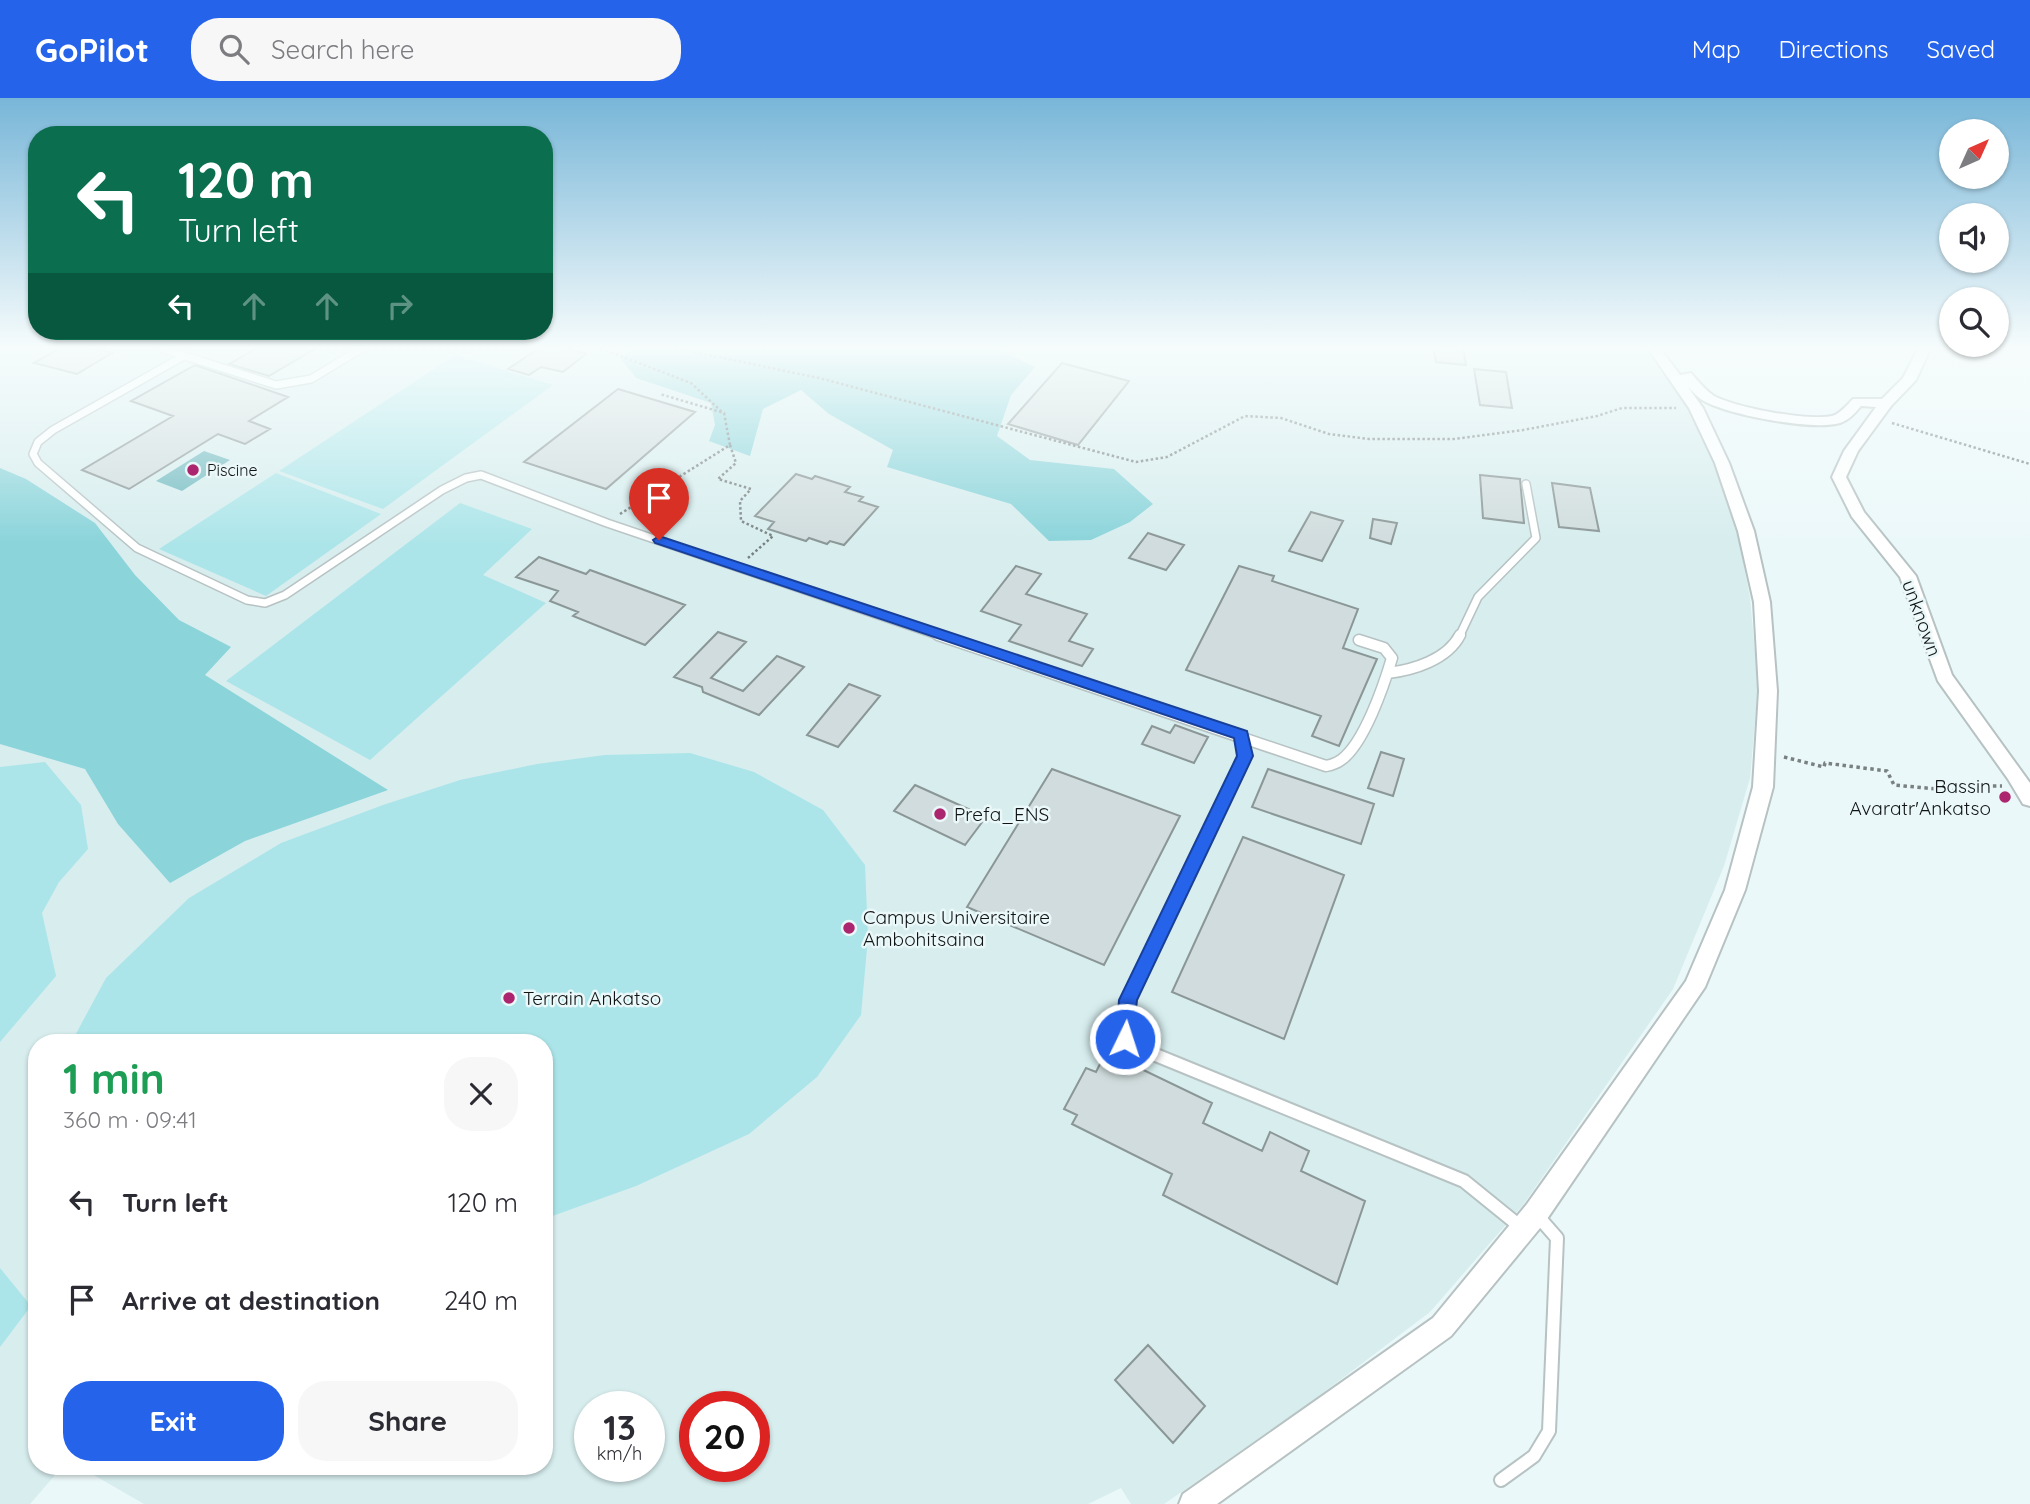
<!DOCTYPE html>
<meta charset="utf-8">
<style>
body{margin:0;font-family:Quicksand,sans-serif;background:#f7f7f7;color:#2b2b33;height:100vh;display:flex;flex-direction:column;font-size:26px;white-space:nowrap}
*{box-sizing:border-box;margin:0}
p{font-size:23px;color:#7c7c81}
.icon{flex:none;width:38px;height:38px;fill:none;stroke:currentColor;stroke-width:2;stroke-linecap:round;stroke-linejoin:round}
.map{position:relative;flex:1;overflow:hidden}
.panel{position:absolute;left:28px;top:936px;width:525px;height:441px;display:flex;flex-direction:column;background:#fff;border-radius:28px;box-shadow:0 2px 5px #0004}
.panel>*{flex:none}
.guide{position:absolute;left:28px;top:28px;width:525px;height:214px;border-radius:28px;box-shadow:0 2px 5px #0004;background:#0b6e4f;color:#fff;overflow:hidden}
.needle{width:46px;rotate:45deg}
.tools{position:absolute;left:1939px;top:21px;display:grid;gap:14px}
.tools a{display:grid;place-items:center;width:70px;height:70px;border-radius:50%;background:#fff;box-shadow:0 2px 5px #0004;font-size:35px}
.speed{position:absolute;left:574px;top:1293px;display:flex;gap:14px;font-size:35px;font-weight:700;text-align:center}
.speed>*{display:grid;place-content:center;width:91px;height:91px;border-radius:50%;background:#fff;box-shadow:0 2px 5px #0004;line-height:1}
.speed small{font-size:18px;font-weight:400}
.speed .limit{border:10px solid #d22;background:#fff;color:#111}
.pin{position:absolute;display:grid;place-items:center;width:60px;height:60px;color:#fff;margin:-72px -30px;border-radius:50% 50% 50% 0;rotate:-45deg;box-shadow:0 0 7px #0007}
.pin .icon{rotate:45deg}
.me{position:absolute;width:77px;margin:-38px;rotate:4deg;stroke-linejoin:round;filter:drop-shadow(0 0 5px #0008)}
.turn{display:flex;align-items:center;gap:24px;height:147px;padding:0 35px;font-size:32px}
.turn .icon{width:91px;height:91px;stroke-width:2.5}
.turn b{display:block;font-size:49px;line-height:60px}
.lanes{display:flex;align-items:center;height:66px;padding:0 35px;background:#0003;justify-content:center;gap:35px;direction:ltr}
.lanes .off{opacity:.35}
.round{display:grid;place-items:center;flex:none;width:74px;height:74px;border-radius:28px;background:#f7f7f7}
.head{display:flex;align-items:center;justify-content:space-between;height:119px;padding:0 35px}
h1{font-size:42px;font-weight:800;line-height:52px;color:#1e9e55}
.button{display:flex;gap:14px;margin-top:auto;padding:14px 35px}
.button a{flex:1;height:80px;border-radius:28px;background:#2563eb;color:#fff;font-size:28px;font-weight:800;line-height:80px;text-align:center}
.button a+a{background:#f7f7f7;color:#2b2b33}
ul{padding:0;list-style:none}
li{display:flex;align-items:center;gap:21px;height:98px;padding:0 35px}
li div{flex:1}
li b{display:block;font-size:26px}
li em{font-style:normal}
header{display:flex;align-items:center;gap:42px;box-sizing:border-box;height:98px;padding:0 35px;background:#2563eb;color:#fff}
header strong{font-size:33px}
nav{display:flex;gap:38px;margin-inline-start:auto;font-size:24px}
.search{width:490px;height:63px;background:#f7f7f7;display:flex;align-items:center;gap:18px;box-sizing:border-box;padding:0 24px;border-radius:28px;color:#7c7c81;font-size:26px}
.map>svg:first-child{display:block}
.built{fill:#d7edee;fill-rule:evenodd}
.green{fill:#ace5e9}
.forest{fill:#8ad4da}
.water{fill:#71bac0}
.building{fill:#d0dcdd;stroke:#8b9697;stroke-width:2}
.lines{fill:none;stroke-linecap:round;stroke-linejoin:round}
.lane-far2-casing{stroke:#b7c2c3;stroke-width:10}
.lane-far1-casing{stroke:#b7c2c3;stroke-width:13}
.lane-casing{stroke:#b7c2c3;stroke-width:16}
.street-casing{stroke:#b7c2c3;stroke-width:4}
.path-far1{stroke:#788081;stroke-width:2.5;stroke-dasharray:2.5 2.5;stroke-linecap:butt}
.path{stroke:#788081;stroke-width:3.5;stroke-dasharray:3.5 3.5;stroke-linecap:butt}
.lane-far2{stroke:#fff;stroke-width:7}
.lane-far1{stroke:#fff;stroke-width:10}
.lane{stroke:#fff;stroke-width:12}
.street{fill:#fff;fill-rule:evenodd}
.route{fill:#2563eb;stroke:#184099;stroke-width:2}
.poi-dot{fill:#ab266f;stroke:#ebf8f9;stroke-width:2.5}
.labels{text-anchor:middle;stroke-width:5;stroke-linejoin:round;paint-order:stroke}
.far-poi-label{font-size:16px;fill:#101415;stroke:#ebf8f9;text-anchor:start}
.street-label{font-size:19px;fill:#101415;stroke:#ebf8f9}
.poi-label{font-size:19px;fill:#101415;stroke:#ebf8f9;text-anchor:start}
</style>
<header>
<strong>GoPilot</strong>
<div class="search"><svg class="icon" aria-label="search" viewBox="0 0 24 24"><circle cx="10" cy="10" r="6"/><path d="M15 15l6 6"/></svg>Search here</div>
<nav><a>Map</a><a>Directions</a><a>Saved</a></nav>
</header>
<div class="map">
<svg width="2030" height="1406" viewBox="0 0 2030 1406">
<rect width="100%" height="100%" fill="#ebf8f9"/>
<!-- built -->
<path class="built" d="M 0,249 L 1646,249 L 1663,269 L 1698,325 L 1715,364 L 1735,421 L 1750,500 L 1758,588 L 1750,680 L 1724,768 L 1673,891 L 1523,1107 L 1430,1214 L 1307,1307 L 1164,1406 L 1131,1406 L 1121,1390 L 1088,1406 L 144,1406 L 80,1369 L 544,1368 L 544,945 L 37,945 L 37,1368 L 62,1369 L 30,1406 L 0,1406 ZM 590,1309 L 649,1309 L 649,1368 L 590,1368 ZM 695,1309 L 754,1309 L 754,1368 L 695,1368 Z"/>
<!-- green -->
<path class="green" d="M 455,257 L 553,287 L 383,411 L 279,373 Z
M 276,375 L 381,416 L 266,498 L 159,451 Z
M 460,405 L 532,431 L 483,477 L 546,505 L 370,662 L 226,583 Z
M 690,655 L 754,674 L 823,712 L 865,767 L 868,839 L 861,917 L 817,979 L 749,1036 L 636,1088 L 544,1121 L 544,945 L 71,945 L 106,880 L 189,800 L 281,745 L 383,707 L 460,682 L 537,666 L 605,657 Z
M 45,664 L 81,707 L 88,751 L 59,784 L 42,815 L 56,878 L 0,944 L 0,669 Z
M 0,1170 L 31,1208 L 0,1249 Z"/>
<!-- forest -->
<path class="forest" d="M 633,249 L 993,249 L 1035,269 L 1011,297 L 997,338 L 1030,362 L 1114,371 L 1153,406 L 1130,424 L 1091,442 L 1049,443 L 1011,406 L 887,369 L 893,352 L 829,316 L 801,292 L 763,311 L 750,358 L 709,343 L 715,327 L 711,305 L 636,280 L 621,261 Z
M 0,370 L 26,381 L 95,425 L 135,477 L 179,522 L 231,549 L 205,577 L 388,692 L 245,743 L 170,785 L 118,726 L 85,671 L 0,646 Z"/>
<!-- water -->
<path class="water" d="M 204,353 L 230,362 L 182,393 L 156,383 Z"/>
<!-- building -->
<path class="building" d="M 62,249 L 88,249 L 112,255 L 77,276 L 34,265 Z
M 259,249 L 318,249 L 269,278 L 229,266 Z
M 541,249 L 563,249 L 586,256 L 563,274 L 541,269 L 529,277 L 508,271 Z
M 1433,249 L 1463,249 L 1466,267 L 1436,264 Z
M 1062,265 L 1129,283 L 1078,347 L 1008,326 Z
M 195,267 L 288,299 L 249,323 L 270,331 L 245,346 L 218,336 L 129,391 L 82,372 L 173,318 L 131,303 Z
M 1474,271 L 1506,274 L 1512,310 L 1480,307 Z
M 618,291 L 695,314 L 606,391 L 524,364 Z
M 796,376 L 812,381 L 815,378 L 850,389 L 845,394 L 863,399 L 859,403 L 878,409 L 844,447 L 830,443 L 827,446 L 809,440 L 806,443 L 768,431 L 774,424 L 755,418 Z
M 1480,377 L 1520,381 L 1524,425 L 1483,420 Z
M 1552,385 L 1590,390 L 1599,433 L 1559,429 Z
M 1311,414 L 1343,423 L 1322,463 L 1289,453 Z
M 1373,421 L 1397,425 L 1391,446 L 1370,440 Z
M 1148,435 L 1184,447 L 1166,472 L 1129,460 Z
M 539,459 L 586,476 L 590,472 L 685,507 L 645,547 L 573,518 L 578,514 L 550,503 L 558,493 L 516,479 Z
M 1016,468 L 1041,476 L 1026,496 L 1087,516 L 1069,543 L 1093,551 L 1082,568 L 1009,543 L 1021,527 L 981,513 Z
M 1239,468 L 1274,478 L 1272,483 L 1358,511 L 1343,550 L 1377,561 L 1339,648 L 1312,638 L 1321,618 L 1186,572 Z
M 718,534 L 746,544 L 711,580 L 743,593 L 777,558 L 804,569 L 759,617 L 703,594 L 702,589 L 674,579 Z
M 849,586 L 880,598 L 838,649 L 807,637 Z
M 1175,627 L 1208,639 L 1194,665 L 1142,646 L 1152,628 L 1170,635 Z
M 1381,654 L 1404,661 L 1393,698 L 1368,690 Z
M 1052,671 L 1180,718 L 1104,867 L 967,809 Z
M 1268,671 L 1374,706 L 1361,746 L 1252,709 Z
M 915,687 L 986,719 L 965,747 L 894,713 Z
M 1243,739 L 1344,777 L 1284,941 L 1172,894 Z
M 1106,954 L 1212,1005 L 1203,1025 L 1262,1053 L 1270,1034 L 1309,1053 L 1301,1073 L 1365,1103 L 1337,1186 L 1163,1097 L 1172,1076 L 1072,1026 L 1077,1017 L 1064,1011 L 1086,970 L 1096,974 Z
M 1148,1247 L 1205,1308 L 1173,1345 L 1115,1282 Z"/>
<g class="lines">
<!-- lane-far2 casing -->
<g class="lane-far2-casing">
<path id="lane-far2" d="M 157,249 L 276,287 L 311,281 L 364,249
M 182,259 L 53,332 L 38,344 L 33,356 L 38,365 L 137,450 L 247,502 L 265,505 L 285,497 L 442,392 L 466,380 L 481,377 L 607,425 L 943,539
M 1459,539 L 1478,499 L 1536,440 L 1526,386"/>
</g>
<!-- lane-far1 casing -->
<g class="lane-far1-casing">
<path id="lane-far1" d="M 938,537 L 1326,668 C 1331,667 1337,665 1341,662 C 1364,646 1384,587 1392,560 L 1384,550 L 1359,542
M 1388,575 C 1413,572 1447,562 1460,537
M 1127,915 L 1128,902 L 1245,658 L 1241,637"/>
</g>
<!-- lane casing -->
<g class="lane-casing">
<path id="lane" d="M 1127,914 L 1125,941 L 1146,953 L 1464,1083 L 1522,1130
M 1501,1382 L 1534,1358 L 1549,1333 L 1557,1140 L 1536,1116"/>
</g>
<!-- street casing -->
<g class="street-casing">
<path id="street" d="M 1647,249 L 1659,249 L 1680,277 L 1691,275 C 1698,283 1705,292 1714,298 C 1738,310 1806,323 1832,318 C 1840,316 1847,307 1853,301 L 1882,301 L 1903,280 L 1919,249 L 1931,249 L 1916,282 L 1891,308 L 1858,353 L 1846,379 L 1864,414 L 1916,478 L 1952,577 L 2030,685 L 2030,708 L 2023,706 L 2008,681 L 1938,583 L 1900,479 L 1852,419 L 1832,379 L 1844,353 L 1876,309 L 1861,308 C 1855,315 1849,322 1840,325 C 1813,333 1729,317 1704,303 C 1698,300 1693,294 1688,289 L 1703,310 L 1729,365 L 1754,433 L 1770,504 L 1777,593 L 1773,689 L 1745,792 L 1705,889 L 1545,1124 L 1451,1238 L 1217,1406 L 1179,1406 L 1183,1396 L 1433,1220 L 1527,1106 L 1686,883 L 1725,792 L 1753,689 L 1759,593 L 1754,504 L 1738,433 L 1715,365 L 1689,310 Z"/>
</g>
<!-- path-far1 -->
<path class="path-far1" d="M 597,249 L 691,285 L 722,314
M 670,249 L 819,280 L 1136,364 L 1167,359 L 1245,318 L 1281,320 L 1329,336 L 1369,341 L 1454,341 L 1523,332 L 1597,318 L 1622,310 L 1676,310
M 1892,325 L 2030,366
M 730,347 L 736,365 L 718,381 L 751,391 L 740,403 L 741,423 L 773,438 L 748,460
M 620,416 L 730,347 L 724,315 L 660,296"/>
<!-- path -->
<path class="path" d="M 1784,659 L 1824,669 L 1825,665 L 1887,673 L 1894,687 L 1958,693 L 1967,688 L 2002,688"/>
<!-- lane-far2 -->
<use href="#lane-far2" class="lane-far2"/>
<!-- lane-far1 -->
<use href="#lane-far1" class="lane-far1"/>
<!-- lane -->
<use href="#lane" class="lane"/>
<!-- street -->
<use href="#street" class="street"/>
</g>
<!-- sky -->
<linearGradient id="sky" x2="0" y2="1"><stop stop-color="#78b6d8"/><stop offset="0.56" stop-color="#f6fcfc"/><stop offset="1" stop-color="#f6fcfc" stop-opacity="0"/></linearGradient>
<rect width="2030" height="446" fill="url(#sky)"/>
<!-- route -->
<path class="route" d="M 659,438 L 1247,633 L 1253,658 L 1137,902 L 1132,947 L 1125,950 L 1119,947 L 1116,941 L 1119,902 L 1237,658 L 1234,640 L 655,445 L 653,442 Z"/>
<!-- markers -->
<g class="poi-dot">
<circle cx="193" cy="372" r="7"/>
<circle cx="2005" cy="699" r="7"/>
<circle cx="940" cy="716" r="7"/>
<circle cx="849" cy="830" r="7"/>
<circle cx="509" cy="900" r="7"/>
</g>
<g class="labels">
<!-- far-poi labels -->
<g class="far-poi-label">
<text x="207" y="378">Piscine</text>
</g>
<!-- street labels -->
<g class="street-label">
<text transform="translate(1922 520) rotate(70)" y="7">unknown</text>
</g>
<!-- poi labels -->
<g class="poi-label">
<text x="1991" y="695" text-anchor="end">Bassin<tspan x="1991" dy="22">Avaratr'Ankatso</tspan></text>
<text x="954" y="723">Prefa_ENS</text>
<text x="863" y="826">Campus Universitaire<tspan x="863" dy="22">Ambohitsaina</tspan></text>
<text x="523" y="907">Terrain Ankatso</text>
</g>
</g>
</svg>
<div class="tools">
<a><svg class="needle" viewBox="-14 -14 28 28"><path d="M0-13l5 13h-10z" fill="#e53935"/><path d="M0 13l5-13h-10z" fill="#7c7c81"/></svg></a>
<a><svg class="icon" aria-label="sound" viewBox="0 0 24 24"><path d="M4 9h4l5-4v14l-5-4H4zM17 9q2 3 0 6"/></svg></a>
<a><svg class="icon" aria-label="search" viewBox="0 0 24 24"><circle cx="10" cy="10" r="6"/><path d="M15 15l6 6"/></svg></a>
</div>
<div class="speed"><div>13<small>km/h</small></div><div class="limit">20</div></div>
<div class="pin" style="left:659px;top:442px;background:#d93025"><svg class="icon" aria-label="arrive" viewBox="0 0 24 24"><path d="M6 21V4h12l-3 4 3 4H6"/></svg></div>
<svg class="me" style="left:1125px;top:941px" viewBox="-20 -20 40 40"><circle r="17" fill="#2563eb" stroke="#fff" stroke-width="3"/><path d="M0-11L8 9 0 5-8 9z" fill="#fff"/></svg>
<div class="guide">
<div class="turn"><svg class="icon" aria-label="left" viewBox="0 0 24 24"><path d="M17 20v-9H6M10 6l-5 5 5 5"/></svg><div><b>120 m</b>Turn left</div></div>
<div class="lanes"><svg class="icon" aria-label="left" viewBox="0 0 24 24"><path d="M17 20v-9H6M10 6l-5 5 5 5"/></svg><svg class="icon off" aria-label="ahead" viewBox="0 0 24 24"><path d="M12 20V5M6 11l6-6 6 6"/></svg><svg class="icon off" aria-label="ahead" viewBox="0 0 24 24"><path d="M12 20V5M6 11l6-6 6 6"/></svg><svg class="icon off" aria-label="right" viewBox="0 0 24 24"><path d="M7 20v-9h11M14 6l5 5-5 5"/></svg></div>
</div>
<section class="panel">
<div class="head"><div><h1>1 min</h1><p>360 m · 09:41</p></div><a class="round"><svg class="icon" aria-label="close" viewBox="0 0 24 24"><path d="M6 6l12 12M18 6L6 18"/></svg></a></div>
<ul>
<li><svg class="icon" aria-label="left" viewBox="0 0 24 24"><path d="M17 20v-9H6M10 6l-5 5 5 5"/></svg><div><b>Turn left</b></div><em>120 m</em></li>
<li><svg class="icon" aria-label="arrive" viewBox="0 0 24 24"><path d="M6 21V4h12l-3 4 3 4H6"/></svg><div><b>Arrive at destination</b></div><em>240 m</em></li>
</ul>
<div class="button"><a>Exit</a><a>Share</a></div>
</section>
</div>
